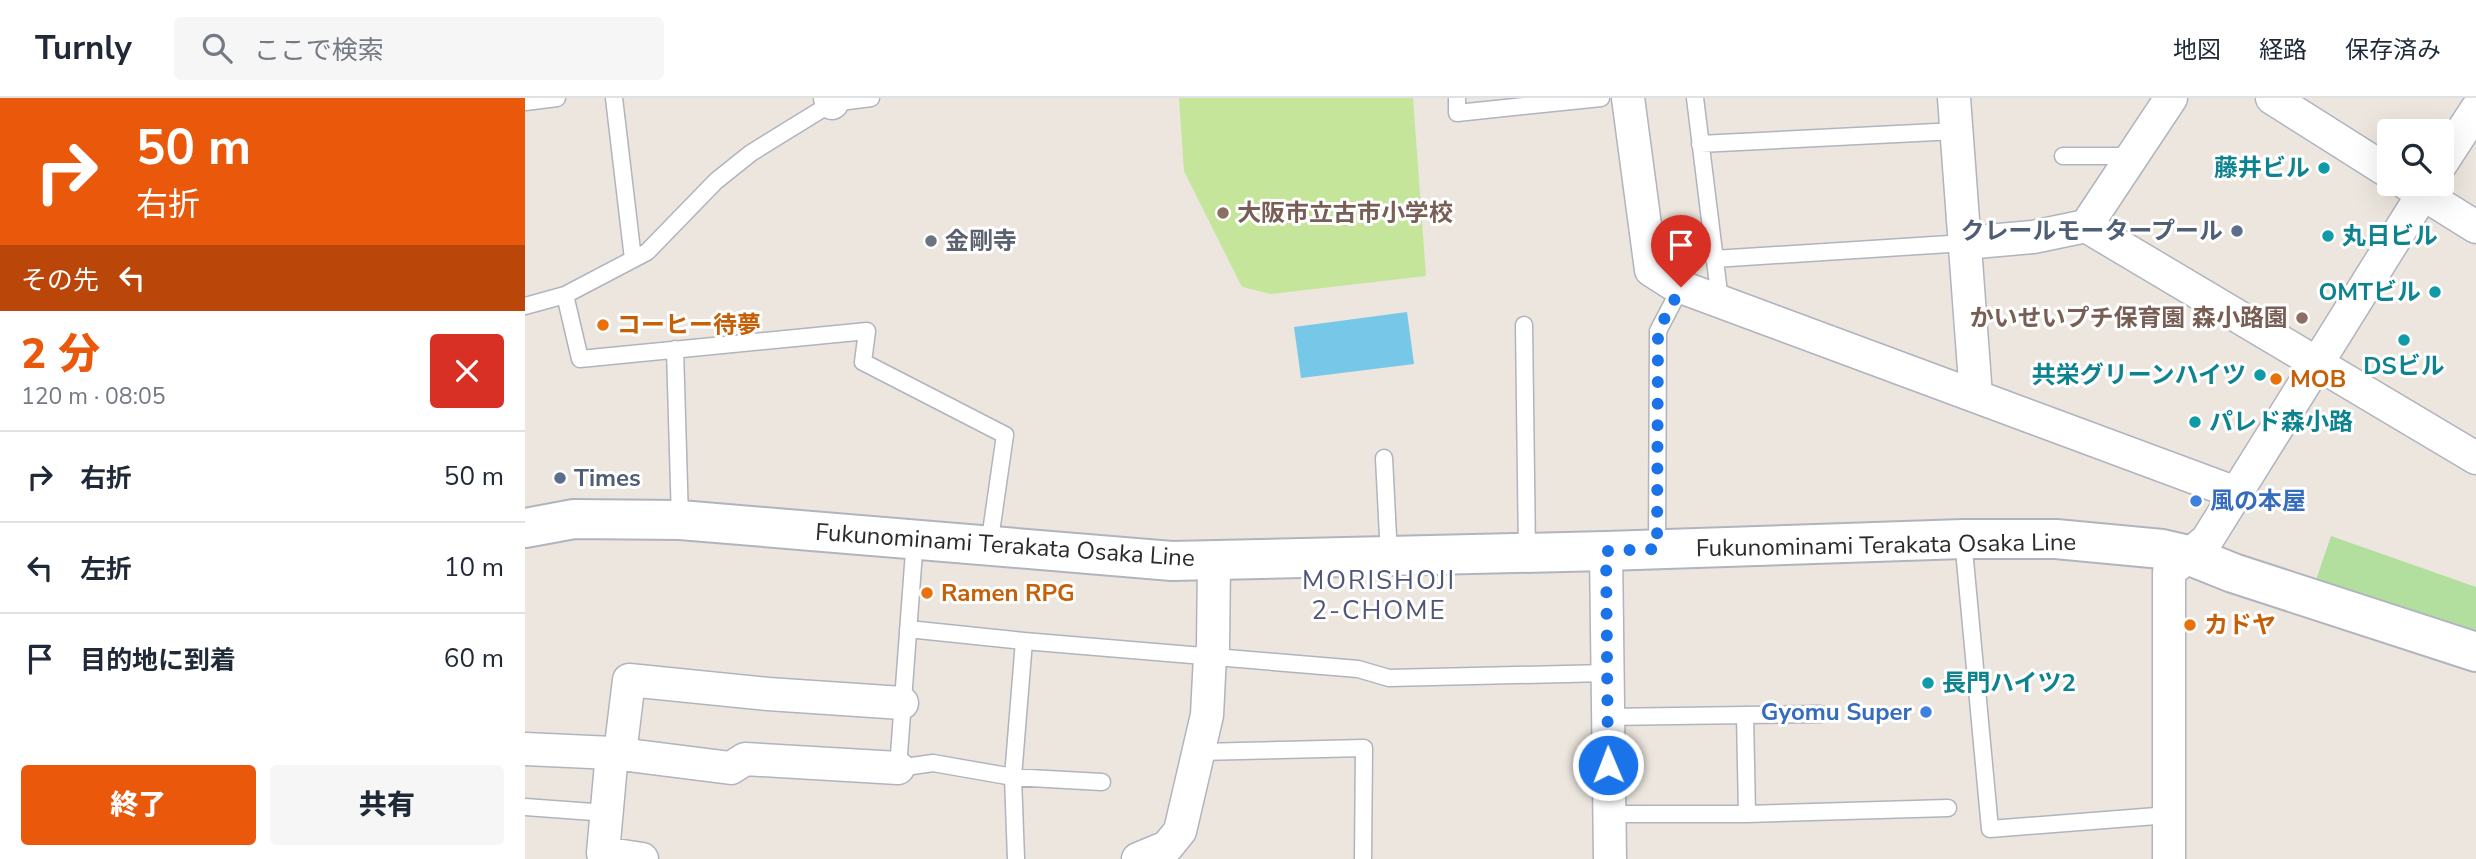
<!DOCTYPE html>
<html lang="ja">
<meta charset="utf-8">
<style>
body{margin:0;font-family:"Nunito Sans","Noto Sans JP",sans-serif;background:#f6f6f7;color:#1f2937;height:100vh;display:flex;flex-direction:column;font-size:26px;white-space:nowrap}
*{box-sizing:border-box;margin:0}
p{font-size:23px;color:#747a83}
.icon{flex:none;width:38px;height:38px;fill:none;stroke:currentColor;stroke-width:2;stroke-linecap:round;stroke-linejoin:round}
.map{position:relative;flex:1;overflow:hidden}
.sheet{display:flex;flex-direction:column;background:#fff;width:525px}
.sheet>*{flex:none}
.guide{background:#ea580c;color:#fff;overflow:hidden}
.fabs{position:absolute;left:1852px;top:21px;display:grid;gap:14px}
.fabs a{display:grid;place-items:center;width:77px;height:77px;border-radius:7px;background:#fff;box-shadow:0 7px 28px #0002;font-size:35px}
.pin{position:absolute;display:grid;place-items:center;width:60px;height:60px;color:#fff;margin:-72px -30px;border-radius:50% 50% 50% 0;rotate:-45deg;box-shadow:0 0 7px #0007}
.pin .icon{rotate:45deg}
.me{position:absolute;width:77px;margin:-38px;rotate:359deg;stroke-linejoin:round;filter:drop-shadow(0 0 5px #0008)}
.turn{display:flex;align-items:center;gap:24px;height:147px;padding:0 21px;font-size:32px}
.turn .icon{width:91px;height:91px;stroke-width:2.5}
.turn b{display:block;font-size:49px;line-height:60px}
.then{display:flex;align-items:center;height:66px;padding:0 21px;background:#0003;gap:14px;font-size:26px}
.round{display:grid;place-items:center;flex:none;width:74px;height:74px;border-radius:7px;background:#f6f6f7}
.head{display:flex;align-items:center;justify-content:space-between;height:119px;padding:0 21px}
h1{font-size:42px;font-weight:800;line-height:52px;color:#ea580c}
.cta{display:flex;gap:14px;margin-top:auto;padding:14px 21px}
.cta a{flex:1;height:80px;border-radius:7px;background:#ea580c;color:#fff;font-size:28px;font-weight:800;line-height:80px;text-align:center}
.cta a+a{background:#f6f6f7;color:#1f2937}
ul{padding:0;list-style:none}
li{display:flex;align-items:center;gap:21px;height:91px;padding:0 21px;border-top:2px solid #e0e1e3}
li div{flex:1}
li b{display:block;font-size:26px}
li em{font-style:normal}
header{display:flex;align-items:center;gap:42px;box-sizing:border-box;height:98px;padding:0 35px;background:#fff;border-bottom:2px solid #e0e1e3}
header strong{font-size:33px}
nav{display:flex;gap:38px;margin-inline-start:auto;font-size:24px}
.search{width:490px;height:63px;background:#f6f6f7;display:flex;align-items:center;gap:18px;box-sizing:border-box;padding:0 24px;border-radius:7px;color:#747a83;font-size:26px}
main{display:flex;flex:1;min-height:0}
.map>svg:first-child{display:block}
.green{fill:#b3df9e}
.pitch{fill:#c5e69a}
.water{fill:#77c8e8}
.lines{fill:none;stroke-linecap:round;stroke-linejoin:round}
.service-casing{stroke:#b1b4be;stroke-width:19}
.minor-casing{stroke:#b1b4be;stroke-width:35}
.secondary-casing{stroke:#b1b4be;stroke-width:42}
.service{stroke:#fff;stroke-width:16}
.minor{stroke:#fff;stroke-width:32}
.secondary{stroke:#fff;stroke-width:38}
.route{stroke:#1a73e8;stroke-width:12;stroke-dasharray:0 21.6}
.culture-dot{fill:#0f9aa8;stroke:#fff;stroke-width:2.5}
.education-dot{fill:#8d6e63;stroke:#fff;stroke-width:2.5}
.service-dot{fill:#5c6f8a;stroke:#fff;stroke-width:2.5}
.worship-dot{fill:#6b7280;stroke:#fff;stroke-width:2.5}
.food-dot{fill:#e8710a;stroke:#fff;stroke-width:2.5}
.shop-dot{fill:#3f7fe0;stroke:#fff;stroke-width:2.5}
.labels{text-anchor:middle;stroke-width:6;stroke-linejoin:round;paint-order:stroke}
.culture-label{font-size:24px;font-weight:bold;fill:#0d838f;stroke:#fff;text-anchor:end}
.education-label{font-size:24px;font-weight:bold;fill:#785e54;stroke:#fff;text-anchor:start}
.service-label{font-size:24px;font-weight:bold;fill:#4e5e75;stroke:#fff;text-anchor:end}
.worship-label{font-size:24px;font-weight:bold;fill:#5b616d;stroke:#fff;text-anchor:start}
.food-label{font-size:24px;font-weight:bold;fill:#c56008;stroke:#fff;text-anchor:start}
.shop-label{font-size:24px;font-weight:bold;fill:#366cbe;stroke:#fff;text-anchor:start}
.street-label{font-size:24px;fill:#2b2b2b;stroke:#fff}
.neighbourhood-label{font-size:26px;letter-spacing:2px;fill:#4e5579;stroke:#fff}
</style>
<header>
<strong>Turnly</strong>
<div class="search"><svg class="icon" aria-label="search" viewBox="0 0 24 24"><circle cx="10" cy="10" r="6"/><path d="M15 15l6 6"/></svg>ここで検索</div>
<nav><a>地図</a><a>経路</a><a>保存済み</a></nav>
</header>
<main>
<section class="sheet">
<div class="guide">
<div class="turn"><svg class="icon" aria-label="right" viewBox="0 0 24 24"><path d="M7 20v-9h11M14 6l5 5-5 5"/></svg><div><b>50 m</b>右折</div></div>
<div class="then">その先<svg class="icon" aria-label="left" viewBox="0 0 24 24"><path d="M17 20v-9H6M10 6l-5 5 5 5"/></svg></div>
</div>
<div class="head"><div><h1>2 分</h1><p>120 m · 08:05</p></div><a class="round" style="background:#d93025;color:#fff"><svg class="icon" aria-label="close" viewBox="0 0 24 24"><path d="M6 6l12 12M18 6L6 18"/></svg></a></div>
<ul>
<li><svg class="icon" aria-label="right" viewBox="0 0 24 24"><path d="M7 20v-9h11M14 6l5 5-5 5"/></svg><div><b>右折</b></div><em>50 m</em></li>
<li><svg class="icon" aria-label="left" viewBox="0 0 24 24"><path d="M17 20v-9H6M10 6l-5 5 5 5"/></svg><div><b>左折</b></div><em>10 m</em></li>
<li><svg class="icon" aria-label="arrive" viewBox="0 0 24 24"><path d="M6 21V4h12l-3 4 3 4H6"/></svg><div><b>目的地に到着</b></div><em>60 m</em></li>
</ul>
<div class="cta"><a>終了</a><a>共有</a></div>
</section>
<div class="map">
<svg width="1951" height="761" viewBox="0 0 1951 761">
<rect width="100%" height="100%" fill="#ece6de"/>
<!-- green -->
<path class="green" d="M 1806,438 L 1951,489 L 1951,533 L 1791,482 Z"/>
<!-- pitch -->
<path class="pitch" d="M 654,0 L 888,0 L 901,178 L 746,196 L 717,189 L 659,73 Z"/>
<!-- water -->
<path class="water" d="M 882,214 L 889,266 L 776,280 L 769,229 Z"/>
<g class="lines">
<!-- service casing -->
<g class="service-casing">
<path id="service" d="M 89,0 L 108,161
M 932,0 L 932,15 L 1076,0
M 1170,0 L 1195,203
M 0,4 L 32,0
M 1175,46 L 1431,33
M 1538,58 L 1607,58
M 1189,161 L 1440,145
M 40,197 L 55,261 L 342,233 L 338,264 L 480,337 L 464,448
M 0,208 L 40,197 L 122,154 L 191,83 L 226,55 L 307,5 L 346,0
M 999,227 L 1002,455
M 150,251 L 155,422
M 859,360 L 864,458
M 390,440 L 373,670 L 408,665 L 488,679 L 577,684
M 1438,441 L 1465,731 L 1644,717
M 1132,451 L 1133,233 L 1156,189
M 383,531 L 499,543 L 488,679 L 491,761
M 499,543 L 833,571 L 864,580 L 1082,575
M 1220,617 L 1222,716
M 1082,619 L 1296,616
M 674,654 L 839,650 L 838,761
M 0,709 L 82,715
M 1084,716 L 1222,716 L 1423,710"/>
</g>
<!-- minor casing -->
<g class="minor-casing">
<path id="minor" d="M 305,0 L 307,5
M 1103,0 L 1126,172 L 1148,186 L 1711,395
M 1429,0 L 1451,298
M 1747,0 L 1864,74
M 1916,66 L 1951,12
M 1882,86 L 1951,129
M 1561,128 L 1646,0
M 1440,145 L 1508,139 L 1561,128 L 1951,360
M 1081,453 L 1085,761
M 0,651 L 87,655 L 78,755 L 117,761
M 87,655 L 95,656 L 104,582 L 243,596 L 377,605
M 95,656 L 206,670 L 220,661 L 373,670
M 613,761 L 642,749 L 655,733 L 682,617 L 685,558 L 688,551 L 689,462
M 1644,761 L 1644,474 L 1682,442 L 1904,86"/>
</g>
<!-- secondary casing -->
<g class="secondary-casing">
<path id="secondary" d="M 0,430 L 49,421 L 155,422 L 647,463 L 1081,453 L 1438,441 L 1531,441 L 1637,451 L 1663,457 L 1708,475 L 1951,554"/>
</g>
<!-- service -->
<use href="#service" class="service"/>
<!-- minor -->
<use href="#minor" class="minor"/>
<!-- secondary -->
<use href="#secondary" class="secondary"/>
</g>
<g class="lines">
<!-- route -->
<path class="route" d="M 1083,667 L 1081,453 L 1132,451 L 1133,233 L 1156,189"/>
</g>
<!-- markers -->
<g class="culture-dot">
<circle cx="1799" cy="70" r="7"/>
<circle cx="1803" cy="138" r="7"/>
<circle cx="1910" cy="194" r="7"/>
<circle cx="1879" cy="242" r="7"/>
<circle cx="1735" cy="277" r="7"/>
<circle cx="1670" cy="324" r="7"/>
<circle cx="1403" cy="585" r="7"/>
</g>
<g class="education-dot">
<circle cx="698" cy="115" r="7"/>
<circle cx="1777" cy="220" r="7"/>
</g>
<g class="service-dot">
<circle cx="1712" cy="133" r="7"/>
<circle cx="35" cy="380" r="7"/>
</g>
<circle class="worship-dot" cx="406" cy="143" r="7"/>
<g class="food-dot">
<circle cx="78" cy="227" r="7"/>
<circle cx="1751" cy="281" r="7"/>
<circle cx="402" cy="495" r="7"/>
<circle cx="1665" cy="527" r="7"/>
</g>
<g class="shop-dot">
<circle cx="1671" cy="403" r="7"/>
<circle cx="1401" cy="614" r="7"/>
</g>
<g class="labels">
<!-- culture labels -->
<g class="culture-label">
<text x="1785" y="78">藤井ビル</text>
<text x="1817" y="146" text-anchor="start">丸日ビル</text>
<text x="1896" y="202">OMTビル</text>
<text x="1879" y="276" text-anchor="middle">DSビル</text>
<text x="1721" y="285">共栄グリーンハイツ</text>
<text x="1684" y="332" text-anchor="start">パレド森小路</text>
<text x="1417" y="593" text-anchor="start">長門ハイツ2</text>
</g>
<!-- education labels -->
<g class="education-label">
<text x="712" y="123">大阪市立古市小学校</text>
<text x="1763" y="228" text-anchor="end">かいせいプチ保育園 森小路園</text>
</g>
<!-- service labels -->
<g class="service-label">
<text x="1698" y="141">クレールモータープール</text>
<text x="49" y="388" text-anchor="start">Times</text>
</g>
<!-- worship labels -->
<g class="worship-label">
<text x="420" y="151">金剛寺</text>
</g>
<!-- food labels -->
<g class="food-label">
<text x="92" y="235">コーヒー待夢</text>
<text x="1765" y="289">MOB</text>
<text x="416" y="503">Ramen RPG</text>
<text x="1679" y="535">カドヤ</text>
</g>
<!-- shop labels -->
<g class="shop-label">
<text x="1685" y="411">風の本屋</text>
<text x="1387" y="622" text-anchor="end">Gyomu Super</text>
</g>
<!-- street labels -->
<g class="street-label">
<text transform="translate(480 447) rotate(4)" y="8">Fukunominami Terakata Osaka Line</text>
<text transform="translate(1361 447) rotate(-1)" y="8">Fukunominami Terakata Osaka Line</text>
</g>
<!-- neighbourhood labels -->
<g class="neighbourhood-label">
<text x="854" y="491">MORISHOJI<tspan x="854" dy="30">2-CHOME</tspan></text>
</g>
</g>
</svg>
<div class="fabs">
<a><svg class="icon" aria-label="search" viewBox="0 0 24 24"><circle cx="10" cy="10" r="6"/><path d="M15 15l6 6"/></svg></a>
</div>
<div class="pin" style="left:1156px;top:189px;background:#d93025"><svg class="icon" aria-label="arrive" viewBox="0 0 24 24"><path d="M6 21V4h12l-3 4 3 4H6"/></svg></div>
<svg class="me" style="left:1083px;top:667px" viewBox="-20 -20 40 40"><circle r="17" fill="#1a73e8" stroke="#fff" stroke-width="3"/><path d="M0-11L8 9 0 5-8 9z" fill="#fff"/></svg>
</div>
</main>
